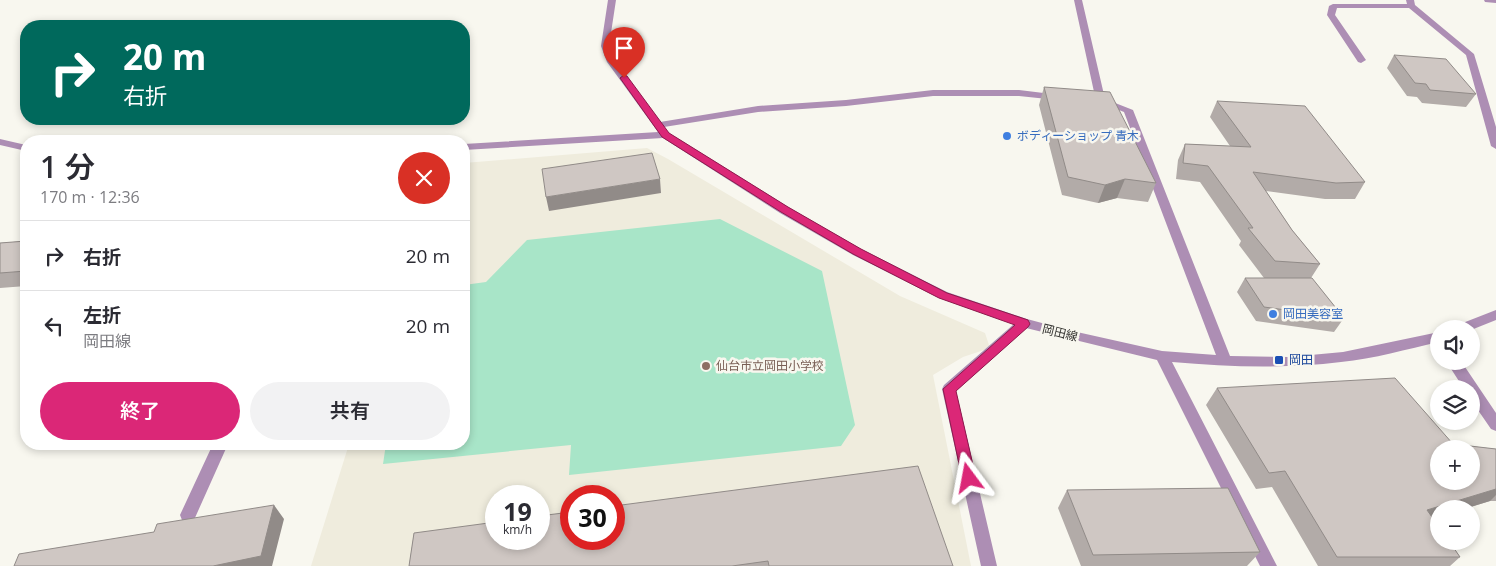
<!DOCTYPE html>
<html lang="ja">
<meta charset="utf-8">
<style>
body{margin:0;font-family:"Open Sans","Noto Sans JP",sans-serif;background:#f2f2f3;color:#2b2b33;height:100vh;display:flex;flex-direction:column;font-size:19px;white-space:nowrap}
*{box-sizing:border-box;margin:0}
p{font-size:16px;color:#7c7c81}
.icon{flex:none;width:28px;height:28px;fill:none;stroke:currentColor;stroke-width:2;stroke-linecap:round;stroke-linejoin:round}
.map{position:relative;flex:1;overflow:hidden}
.sheet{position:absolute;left:20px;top:135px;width:450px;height:315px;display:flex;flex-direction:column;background:#fff;border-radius:20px;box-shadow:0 2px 8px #0003}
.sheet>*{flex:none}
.guide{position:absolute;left:20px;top:20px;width:450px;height:105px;border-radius:20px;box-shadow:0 2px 8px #0003;background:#00695c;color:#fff;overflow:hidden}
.tools{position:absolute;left:1430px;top:320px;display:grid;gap:10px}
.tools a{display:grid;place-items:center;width:50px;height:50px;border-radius:50%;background:#fff;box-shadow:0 2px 8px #0003;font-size:25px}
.speed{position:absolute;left:485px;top:485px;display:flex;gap:10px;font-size:25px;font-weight:700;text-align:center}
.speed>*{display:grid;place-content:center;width:65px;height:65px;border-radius:50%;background:#fff;box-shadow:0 2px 8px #0003;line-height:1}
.speed small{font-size:12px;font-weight:400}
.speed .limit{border:8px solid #d22;background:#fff;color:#111}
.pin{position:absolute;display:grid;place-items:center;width:42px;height:42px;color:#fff;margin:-51px -21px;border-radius:50% 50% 50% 0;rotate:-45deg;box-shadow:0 0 5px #0007}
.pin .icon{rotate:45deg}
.me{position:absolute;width:55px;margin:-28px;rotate:347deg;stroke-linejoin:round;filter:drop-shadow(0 0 4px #0008)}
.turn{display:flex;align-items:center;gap:18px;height:105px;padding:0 20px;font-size:22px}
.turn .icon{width:65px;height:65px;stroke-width:2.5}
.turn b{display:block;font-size:35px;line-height:42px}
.round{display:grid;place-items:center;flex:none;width:52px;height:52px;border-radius:26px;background:#f2f2f3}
.summary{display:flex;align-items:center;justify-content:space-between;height:85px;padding:0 20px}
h1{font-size:30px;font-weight:600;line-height:38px}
.button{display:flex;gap:10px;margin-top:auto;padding:10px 20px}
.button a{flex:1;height:58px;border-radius:30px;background:#db2777;color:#fff;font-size:20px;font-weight:600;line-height:58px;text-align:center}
.button a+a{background:#f2f2f3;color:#2b2b33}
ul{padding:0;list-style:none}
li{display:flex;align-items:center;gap:15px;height:70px;padding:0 20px;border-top:1px solid #e1e1e2}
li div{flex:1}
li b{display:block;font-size:19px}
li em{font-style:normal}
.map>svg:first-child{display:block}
.built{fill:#efecdd;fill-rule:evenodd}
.green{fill:#a8e5c8}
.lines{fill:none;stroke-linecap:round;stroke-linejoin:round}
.minor{fill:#ad8eb4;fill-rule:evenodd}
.wall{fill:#b2aba8}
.shaded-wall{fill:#918b88}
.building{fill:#cfc7c3;stroke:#918b88;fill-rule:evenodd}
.route{fill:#db2777;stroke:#8e194d}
.shop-dot{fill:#3f7fe0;stroke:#f8f7ef;stroke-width:2}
.transit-dot{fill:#1a4fb4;stroke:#f8f7ef;stroke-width:2}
.education-dot{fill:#8d6e63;stroke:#f8f7ef;stroke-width:2}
.labels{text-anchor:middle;stroke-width:5;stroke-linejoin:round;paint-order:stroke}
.shop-label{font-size:12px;fill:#366cbe;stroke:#f8f7ef;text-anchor:start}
.street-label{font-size:12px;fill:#363532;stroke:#f8f7ef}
.transit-label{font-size:12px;fill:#164399;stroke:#f8f7ef;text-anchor:start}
.education-label{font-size:12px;fill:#785e54;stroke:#f8f7ef;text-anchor:start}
</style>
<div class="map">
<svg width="1496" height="566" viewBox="0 0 1496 566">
<rect width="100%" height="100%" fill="#f8f7ef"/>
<!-- built -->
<path class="built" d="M 647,148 L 668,159 L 900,296 L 985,333 L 990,348 L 963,357 L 933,375 L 971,566 L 311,566 L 349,444 L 464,444 L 464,163 ZM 496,496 L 539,496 L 539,539 L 496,539 ZM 571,496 L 614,496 L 614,539 L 571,539 Z"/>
<!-- green -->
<path class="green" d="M 720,219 L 822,271 L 855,425 L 841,446 L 569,475 L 571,445 L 383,464 L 386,444 L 464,444 L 464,285 L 486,282 L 527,240 Z"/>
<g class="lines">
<!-- minor -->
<path class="minor" d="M 608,0 L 616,0 L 609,46 L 616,62 L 660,122 L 758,106 L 846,100 L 933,90 L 1019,90 L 1060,95 L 1062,97 L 1057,100 L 1019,96 L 933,96 L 846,106 L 758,112 L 664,127 L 669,133 L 788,207 L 861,249 L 947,292 L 1027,319 L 1068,330 L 1162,351 L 1216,355 L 1124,112 L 1096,101 L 1074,0 L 1082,0 L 1105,99 L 1133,110 L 1230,356 L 1289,357 L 1343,352 L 1439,332 L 1439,342 C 1407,349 1374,359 1341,362 C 1284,369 1229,367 1172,362 L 1277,566 L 1260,566 L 1157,360 L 1026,328 L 956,391 L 997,566 L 981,566 L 942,389 L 944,385 L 1014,324 L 939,298 L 853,255 L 780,213 L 663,138 L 464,150 L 464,144 L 658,132 L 607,62 L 601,46 Z
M 1406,0 L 1414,0 L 1415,5 L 1474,54 L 1496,127 L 1496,149 L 1491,146 L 1466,55 L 1409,8 L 1337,8 L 1335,15 L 1366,60 L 1361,63 L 1358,62 L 1327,15 L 1329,6 L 1333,4 L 1407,4 Z
M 1484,0 L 1496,0 L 1496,3 L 1485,2 Z
M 0,139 L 26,145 L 26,151 L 0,145 Z
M 1496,310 L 1496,320 L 1471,330 L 1454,329 L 1455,326 Z
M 1446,361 L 1461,361 L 1496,413 L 1496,431 L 1491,429 L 1471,400 L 1471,389 L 1464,389 Z
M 213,444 L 228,444 L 194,520 L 188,522 L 182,520 L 180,515 Z"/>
</g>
<!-- wall -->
<path class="wall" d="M 1394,55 L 1476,94 L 1466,107 L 1422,103 L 1417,97 L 1407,96 L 1387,68 Z
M 1044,87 L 1156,183 L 1148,202 L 1117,198 L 1098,203 L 1062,195 L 1039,105 Z
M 1217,101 L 1365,182 L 1355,199 L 1325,199 L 1266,191 L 1292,230 L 1320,264 L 1311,278 L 1344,318 L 1334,332 L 1256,321 L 1237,292 L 1245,278 L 1264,278 L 1239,245 L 1241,241 L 1200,182 L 1176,179 L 1178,160 L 1185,144 L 1230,146 L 1210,117 Z
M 26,241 L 26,286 L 0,288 L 0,243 Z
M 1217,388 L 1453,444 L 1496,449 L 1496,501 L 1490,501 L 1464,509 L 1439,509 L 1439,517 L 1433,519 L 1460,557 L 1450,566 L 1318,566 L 1272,487 L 1256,489 L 1206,405 Z
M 1067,490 L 1260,552 L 1247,566 L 1081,566 L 1058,508 Z
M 414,533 L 953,566 L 409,566 Z"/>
<!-- shaded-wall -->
<path class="shaded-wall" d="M 660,179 L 661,193 L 549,211 L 546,197 Z
M 1125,179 L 1117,198 L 1098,203 L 1105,185 Z
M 1496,489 L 1496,495 L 1490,501 L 1464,509 L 1439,509 L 1439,517 L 1410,526 L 1427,510 Z
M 274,505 L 284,519 L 272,566 L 213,566 Z"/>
<!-- building -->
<path class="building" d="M 1394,55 L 1446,59 L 1476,94 L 1430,90 L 1426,84 L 1415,83 Z
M 1044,87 L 1110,92 L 1156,183 L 1125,179 L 1105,185 L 1068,177 Z
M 1217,101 L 1305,106 L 1365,182 L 1336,183 L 1253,172 L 1292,230 L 1320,264 L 1275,261 L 1248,228 L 1253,228 L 1208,166 L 1183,163 L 1185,144 L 1251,147 Z
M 652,153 L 660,179 L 546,197 L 542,169 Z
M 26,241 L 26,271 L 0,273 L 0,243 Z
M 1245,278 L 1312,278 L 1344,318 L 1264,307 Z
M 1395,378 L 1453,444 L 1496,449 L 1496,489 L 1427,510 L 1439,527 L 1439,541 L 1449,541 L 1460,557 L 1337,557 L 1285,471 L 1269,473 L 1217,388 ZM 1439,449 L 1471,449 L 1471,481 L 1439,481 Z
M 918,466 L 953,566 L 769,566 L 768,561 L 732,566 L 409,566 L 414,533 L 496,522 L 496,539 L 539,539 L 539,516 L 571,512 L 571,539 L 614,539 L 614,506 Z
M 1228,488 L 1260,552 L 1093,555 L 1067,490 Z
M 274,505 L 261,556 L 213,566 L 14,566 L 19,554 L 154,532 L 157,524 Z"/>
<!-- route -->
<path class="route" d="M 624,75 L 627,76 L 669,133 L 788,207 L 861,249 L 947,293 L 1028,320 L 1030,324 L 1028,327 L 956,391 L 976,478 L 974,482 L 969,484 L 964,482 L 962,478 L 943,389 L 1015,325 L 939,298 L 853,254 L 781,212 L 662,137 L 620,78 Z"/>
<!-- markers -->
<g class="shop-dot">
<circle cx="1007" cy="136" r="5"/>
<circle cx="1273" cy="314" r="5"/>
</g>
<rect class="transit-dot" x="1274" y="355" width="10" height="10" rx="2.5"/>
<circle class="education-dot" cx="706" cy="366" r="5"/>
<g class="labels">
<!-- shop labels -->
<g class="shop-label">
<text x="1017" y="140">ボディーショップ 青木</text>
<text x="1283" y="318">岡田美容室</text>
</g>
<!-- street labels -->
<g class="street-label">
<text transform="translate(1060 333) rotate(14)" y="4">岡田線</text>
</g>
<!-- transit labels -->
<g class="transit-label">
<text x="1289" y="364">岡田</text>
</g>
<!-- education labels -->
<g class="education-label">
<text x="716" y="370">仙台市立岡田小学校</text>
</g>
</g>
</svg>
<div class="tools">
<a><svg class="icon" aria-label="sound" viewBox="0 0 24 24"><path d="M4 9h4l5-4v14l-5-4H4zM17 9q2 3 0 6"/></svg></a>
<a><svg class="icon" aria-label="layers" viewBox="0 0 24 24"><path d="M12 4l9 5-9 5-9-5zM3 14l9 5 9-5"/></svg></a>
<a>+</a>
<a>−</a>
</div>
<div class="speed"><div>19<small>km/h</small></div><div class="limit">30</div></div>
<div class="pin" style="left:624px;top:78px;background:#d93025"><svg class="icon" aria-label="arrive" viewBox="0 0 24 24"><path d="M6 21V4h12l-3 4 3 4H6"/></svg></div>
<svg class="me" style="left:969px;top:478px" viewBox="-20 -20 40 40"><path d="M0-17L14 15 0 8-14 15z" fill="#db2777" stroke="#fff" stroke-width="4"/></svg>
<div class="guide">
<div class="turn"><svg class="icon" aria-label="right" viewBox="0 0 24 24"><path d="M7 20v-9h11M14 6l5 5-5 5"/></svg><div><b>20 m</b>右折</div></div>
</div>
<section class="sheet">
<div class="summary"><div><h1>1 分</h1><p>170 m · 12:36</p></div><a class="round" style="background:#d93025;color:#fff"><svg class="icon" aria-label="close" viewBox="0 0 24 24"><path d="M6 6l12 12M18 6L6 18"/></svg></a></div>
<ul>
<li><svg class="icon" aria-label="right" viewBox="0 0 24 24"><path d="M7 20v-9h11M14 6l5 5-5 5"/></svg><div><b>右折</b></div><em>20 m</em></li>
<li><svg class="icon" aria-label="left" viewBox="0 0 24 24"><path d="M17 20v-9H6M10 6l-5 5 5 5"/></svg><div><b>左折</b><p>岡田線</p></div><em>20 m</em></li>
</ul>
<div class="button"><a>終了</a><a>共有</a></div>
</section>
</div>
